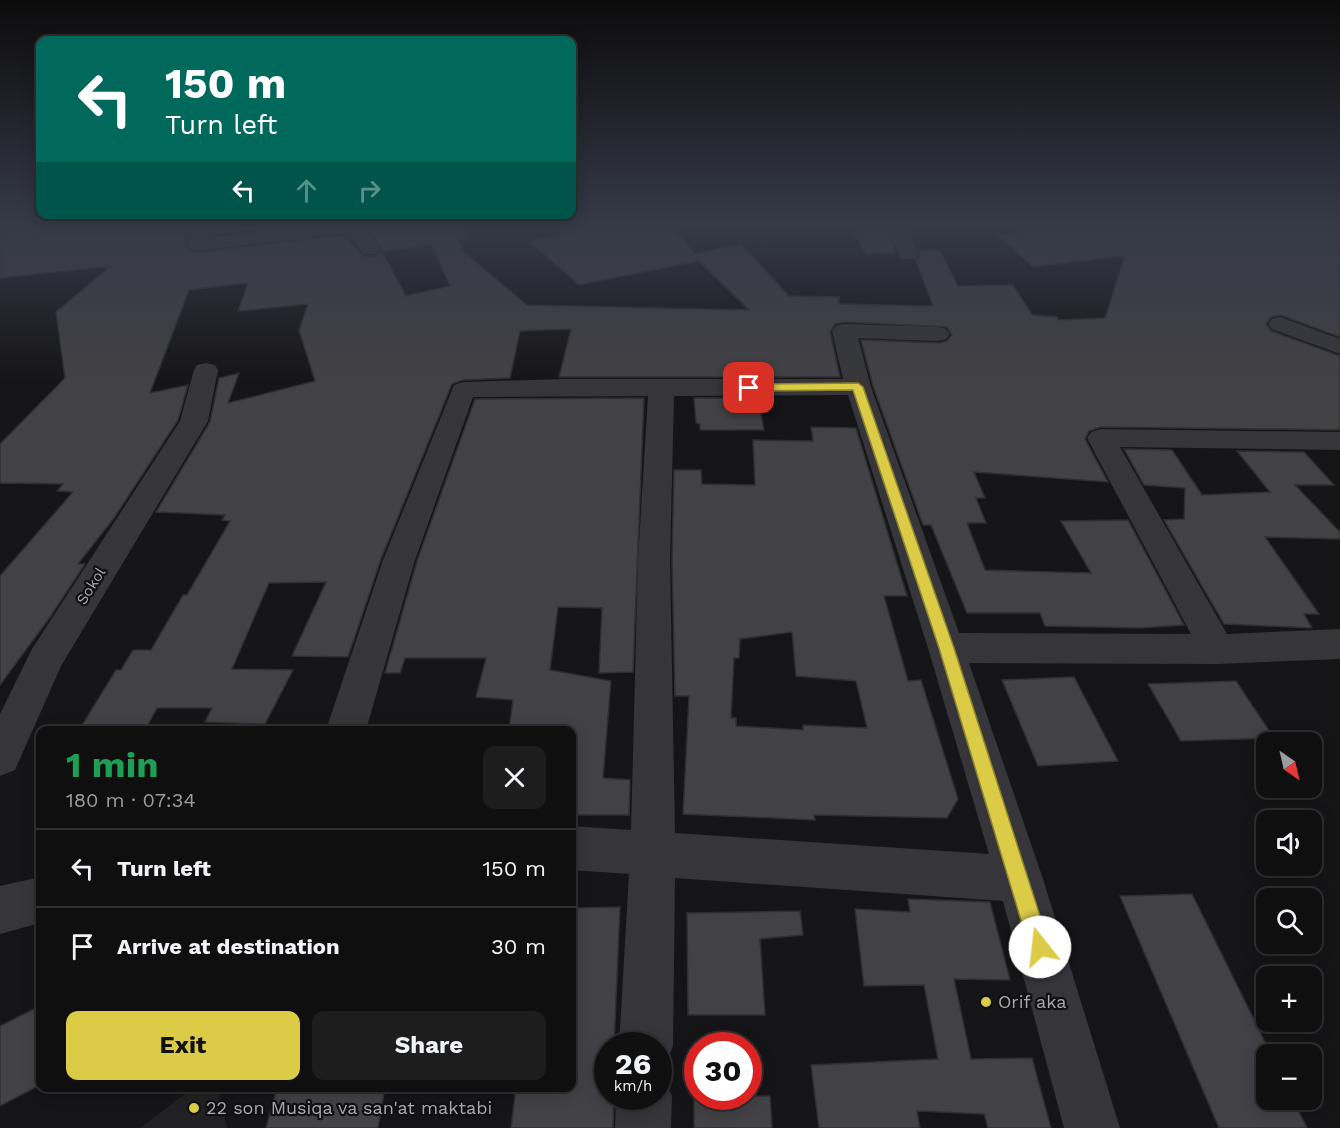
<!DOCTYPE html>
<meta charset="utf-8">
<style>
body{margin:0;font-family:"Work Sans",sans-serif;background:#1e1d1e;color:#f1f3f6;height:100vh;display:flex;flex-direction:column;font-size:22px;white-space:nowrap}
*{box-sizing:border-box;margin:0}
p{font-size:20px;color:#9c9c9f}
.icon{flex:none;width:33px;height:33px;fill:none;stroke:currentColor;stroke-width:2;stroke-linecap:round;stroke-linejoin:round}
.map{position:relative;flex:1;overflow:hidden}
.drawer{position:absolute;left:36px;top:726px;width:540px;height:366px;display:flex;flex-direction:column;background:#100f10;border-radius:12px;box-shadow:0 3px 15px #0003,0 0 0 2px #302f30}
.drawer>*{flex:none}
.guide{position:absolute;left:36px;top:36px;width:540px;height:183px;border-radius:12px;box-shadow:0 3px 15px #0003,0 0 0 2px #302f30;background:#00695c;color:#fff;overflow:hidden}
.needle{width:39px;rotate:146deg}
.fabs{position:absolute;left:1256px;top:732px;display:grid;gap:12px}
.fabs a{display:grid;place-items:center;width:66px;height:66px;border-radius:12px;background:#100f10;box-shadow:0 3px 15px #0003,0 0 0 2px #302f30;font-size:30px}
.speed{position:absolute;left:594px;top:1032px;display:flex;gap:12px;font-size:30px;font-weight:700;text-align:center}
.speed>*{display:grid;place-content:center;width:78px;height:78px;border-radius:50%;background:#100f10;box-shadow:0 3px 15px #0003,0 0 0 2px #302f30;line-height:1}
.speed small{font-size:15px;font-weight:400}
.speed .limit{border:9px solid #d22;background:#fff;color:#111}
.pin{position:absolute;display:grid;place-items:center;width:51px;height:51px;color:#fff;margin:-26px;border-radius:12px;box-shadow:0 3px 9px #0006}
.me{position:absolute;width:66px;margin:-33px;rotate:344deg;stroke-linejoin:round;filter:drop-shadow(0 0 4px #0008)}
.turn{display:flex;align-items:center;gap:21px;height:126px;padding:0 30px;font-size:27px}
.turn .icon{width:78px;height:78px;stroke-width:2.5}
.turn b{display:block;font-size:42px;line-height:51px}
.lanes{display:flex;align-items:center;height:57px;padding:0 30px;background:#0003;justify-content:center;gap:30px;direction:ltr}
.lanes .off{opacity:.35}
.round{display:grid;place-items:center;flex:none;width:63px;height:63px;border-radius:12px;background:#1e1d1e}
.head{display:flex;align-items:center;justify-content:space-between;height:102px;padding:0 30px}
h1{font-size:36px;font-weight:700;line-height:45px;color:#1e9e55}
.action{display:flex;gap:12px;margin-top:auto;padding:12px 30px}
.action a{flex:1;height:69px;border-radius:12px;background:#dbcb47;color:#111;font-size:24px;font-weight:700;line-height:69px;text-align:center}
.action a+a{background:#1e1d1e;color:#f1f3f6}
ul{padding:0;list-style:none}
li{display:flex;align-items:center;gap:18px;height:78px;padding:0 30px;border-top:2px solid #302f30}
li div{flex:1}
li b{display:block;font-size:22px}
li em{font-style:normal}
.map>svg:first-child{display:block}
.built{fill:#212022}
.building{fill:#424145;stroke:#2f2e31;stroke-width:1.5;fill-rule:evenodd}
.lines{fill:none;stroke-linecap:round;stroke-linejoin:round}
.minor{fill:#36363a;fill-rule:evenodd}
.route{fill:#dbcb47;stroke:#8e842e;stroke-width:1.5}
.poi-dot{fill:#dbcb47;stroke:#100f11;stroke-width:2}
.labels{text-anchor:middle;stroke-width:4.5;stroke-linejoin:round;paint-order:stroke}
.street-label{font-size:15px;fill:#a8a9b4;stroke:#100f11}
.near-poi-label{font-size:18px;fill:#a8a9b4;stroke:#100f11;text-anchor:start}
</style>
<div class="map">
<svg width="1340" height="1128" viewBox="0 0 1340 1128">
<rect width="100%" height="100%" fill="#151416"/>
<!-- built -->
<path class="built" d="M 193,1088 L 218,1088 L 227,1128 L 140,1128 Z"/>
<!-- building -->
<path class="building" d="M 15,224 L 189,224 L 185,246 L 189,251 L 197,253 L 344,235 L 363,256 L 377,256 L 382,250 L 370,232 L 361,224 L 466,224 L 467,238 L 458,239 L 465,253 L 527,305 L 749,310 L 699,261 L 579,285 L 530,242 L 592,224 L 669,224 L 695,254 L 741,244 L 789,296 L 839,297 L 839,304 L 933,306 L 916,261 L 920,256 L 919,250 L 940,250 L 958,286 L 1013,285 L 1032,315 L 1057,317 L 1058,320 L 1105,318 L 1125,256 L 1033,267 L 997,235 L 1019,234 L 1009,224 L 1340,224 L 1340,337 L 1281,315 L 1271,317 L 1266,324 L 1271,331 L 1340,356 L 1340,430 L 1101,427 L 1089,431 L 1085,439 L 1108,482 L 974,472 L 985,498 L 976,498 L 986,523 L 967,523 L 985,570 L 1091,573 L 1061,521 L 1128,520 L 1184,625 L 1141,628 L 1045,626 L 1040,613 L 967,613 L 931,525 L 923,525 L 873,386 L 861,340 L 939,343 L 947,341 L 952,335 L 947,327 L 844,322 L 835,324 L 830,332 L 840,377 L 559,377 L 571,329 L 520,331 L 510,378 L 463,380 L 452,384 L 381,559 L 348,657 L 292,656 L 326,582 L 269,583 L 232,669 L 293,670 L 265,724 L 205,722 L 212,708 L 157,708 L 145,730 L 79,730 L 116,670 L 121,670 L 133,650 L 151,650 L 183,595 L 187,595 L 230,521 L 222,520 L 225,515 L 156,512 L 210,422 L 219,378 L 239,373 L 228,403 L 315,381 L 299,330 L 308,304 L 238,311 L 248,283 L 189,290 L 150,393 L 188,385 L 178,420 L 114,518 L 78,564 L 85,564 L 50,617 L 0,685 L 0,576 L 73,492 L 57,491 L 63,484 L 0,483 L 0,444 L 65,378 L 56,312 L 111,266 L 0,278 L 0,234 ZM 431,244 L 450,286 L 406,296 L 382,252 Z
M 212,224 L 294,224 L 211,235 Z
M 888,230 L 896,253 L 866,254 L 853,232 Z
M 644,398 L 633,672 L 599,673 L 602,608 L 558,607 L 550,670 L 611,681 L 603,778 L 630,780 L 629,815 L 572,815 L 572,730 L 509,730 L 513,700 L 476,697 L 486,658 L 405,658 L 400,673 L 385,673 L 417,561 L 475,399 Z
M 694,398 L 758,398 L 764,430 L 700,430 L 700,424 L 696,423 Z
M 811,427 L 856,428 L 907,596 L 884,596 L 908,681 L 921,680 L 958,799 L 947,818 L 814,815 L 815,820 L 683,814 L 689,696 L 675,696 L 672,560 L 674,470 L 701,470 L 702,484 L 755,485 L 753,440 L 813,441 ZM 792,632 L 796,676 L 856,681 L 867,728 L 803,725 L 803,730 L 736,726 L 736,718 L 731,718 L 734,658 L 739,658 L 740,639 Z
M 1124,449 L 1172,450 L 1202,495 L 1270,492 L 1237,451 L 1304,452 L 1334,485 L 1295,485 L 1340,532 L 1340,539 L 1265,537 L 1319,614 L 1304,614 L 1312,628 L 1224,624 L 1164,520 L 1184,519 L 1185,488 L 1144,485 Z
M 1074,677 L 1118,761 L 1038,766 L 1002,680 Z
M 1236,681 L 1274,738 L 1181,741 L 1148,684 Z
M 1192,894 L 1271,1054 L 1266,1054 L 1266,1100 L 1293,1100 L 1307,1128 L 1219,1128 L 1120,896 Z
M 908,899 L 990,902 L 1010,980 L 954,979 L 971,1059 L 1032,1058 L 1051,1128 L 988,1128 L 984,1114 L 917,1111 L 920,1128 L 819,1128 L 811,1065 L 938,1059 L 924,985 L 864,986 L 855,909 L 910,912 Z
M 620,907 L 614,1046 L 608,1046 L 608,1096 L 614,1096 L 613,1128 L 511,1128 L 516,1088 L 572,1088 L 572,908 Z
M 800,911 L 803,935 L 760,939 L 765,1015 L 688,1015 L 687,913 Z
M 40,1006 L 40,1085 L 0,1106 L 0,1026 Z
M 277,1088 L 385,1088 L 378,1128 L 266,1128 Z
M 694,1096 L 770,1096 L 772,1128 L 694,1128 Z"/>
<g class="lines">
<!-- minor -->
<path class="minor" d="M 191,224 L 210,224 L 208,238 C 234,235 342,217 359,226 C 369,230 374,242 380,250 L 377,254 L 363,254 L 352,238 L 345,233 L 197,251 L 190,249 L 187,245 Z
M 553,224 L 572,224 L 572,225 L 570,229 C 562,231 557,231 553,224 Z
M 890,224 L 909,224 L 918,255 L 915,259 L 901,259 L 891,237 Z
M 1280,317 L 1340,339 L 1340,354 L 1272,329 L 1268,324 L 1272,319 Z
M 844,324 L 938,327 L 946,329 L 950,334 L 946,339 L 938,341 L 858,338 L 871,387 L 959,633 L 1191,634 L 1087,438 L 1091,432 L 1101,429 L 1340,432 L 1340,450 L 1120,447 L 1227,634 L 1340,629 L 1340,659 L 1217,664 L 969,663 L 1043,879 L 1120,1128 L 1064,1128 L 1003,901 L 675,878 L 673,1046 L 665,1065 L 658,1067 L 658,1046 L 619,1046 L 629,874 L 572,870 L 572,826 L 631,830 L 638,560 L 648,396 L 473,397 L 415,560 L 366,730 L 326,730 L 383,560 L 454,385 L 463,382 L 562,379 L 843,379 L 832,331 L 836,326 ZM 848,395 L 928,648 L 989,854 L 675,833 L 670,560 L 674,396 Z
M 206,363 L 215,365 L 218,370 L 208,421 L 61,666 L 15,770 L 0,776 L 0,714 L 32,649 L 180,421 L 194,370 L 197,365 Z
M 40,877 L 40,923 L 0,934 L 0,886 Z
M 658,1074 L 663,1077 L 672,1096 L 671,1128 L 615,1128 L 616,1096 L 658,1096 Z"/>
</g>
<!-- sky -->
<linearGradient id="sky" x2="0" y2="1"><stop stop-color="#0c0b0c"/><stop offset="0.59" stop-color="#353a47"/><stop offset="1" stop-color="#353a47" stop-opacity="0"/></linearGradient>
<rect width="1340" height="382" fill="url(#sky)"/>
<!-- route -->
<path class="route" d="M 858,383 L 863,387 L 954,648 L 1050,947 L 1047,954 L 1040,957 L 1032,954 L 1029,947 L 939,648 L 853,390 L 749,391 L 743,388 L 749,384 Z"/>
<!-- markers -->
<g class="poi-dot">
<circle cx="986" cy="1002" r="6"/>
<circle cx="194" cy="1108" r="6"/>
</g>
<g class="labels">
<!-- street labels -->
<g class="street-label">
<text transform="translate(91 586) rotate(-58)" y="5">Sokol</text>
</g>
<!-- near-poi labels -->
<g class="near-poi-label">
<text x="998" y="1008">Orif aka</text>
<text x="206" y="1114">22 son Musiqa va san'at maktabi</text>
</g>
</g>
</svg>
<div class="fabs">
<a><svg class="needle" viewBox="-14 -14 28 28"><path d="M0-13l5 13h-10z" fill="#e53935"/><path d="M0 13l5-13h-10z" fill="#9c9c9f"/></svg></a>
<a><svg class="icon" aria-label="sound" viewBox="0 0 24 24"><path d="M4 9h4l5-4v14l-5-4H4zM17 9q2 3 0 6"/></svg></a>
<a><svg class="icon" aria-label="search" viewBox="0 0 24 24"><circle cx="10" cy="10" r="6"/><path d="M15 15l6 6"/></svg></a>
<a>+</a>
<a>−</a>
</div>
<div class="speed"><div>26<small>km/h</small></div><div class="limit">30</div></div>
<div class="pin" style="left:749px;top:388px;background:#d93025"><svg class="icon" aria-label="arrive" viewBox="0 0 24 24"><path d="M6 21V4h12l-3 4 3 4H6"/></svg></div>
<svg class="me" style="left:1040px;top:947px" viewBox="-20 -20 40 40"><circle r="19" fill="#fff"/><path d="M0-13L10 11 0 6-10 11z" fill="#dbcb47"/></svg>
<div class="guide">
<div class="turn"><svg class="icon" aria-label="left" viewBox="0 0 24 24"><path d="M17 20v-9H6M10 6l-5 5 5 5"/></svg><div><b>150 m</b>Turn left</div></div>
<div class="lanes"><svg class="icon" aria-label="left" viewBox="0 0 24 24"><path d="M17 20v-9H6M10 6l-5 5 5 5"/></svg><svg class="icon off" aria-label="ahead" viewBox="0 0 24 24"><path d="M12 20V5M6 11l6-6 6 6"/></svg><svg class="icon off" aria-label="right" viewBox="0 0 24 24"><path d="M7 20v-9h11M14 6l5 5-5 5"/></svg></div>
</div>
<section class="drawer">
<div class="head"><div><h1>1 min</h1><p>180 m · 07:34</p></div><a class="round"><svg class="icon" aria-label="close" viewBox="0 0 24 24"><path d="M6 6l12 12M18 6L6 18"/></svg></a></div>
<ul>
<li><svg class="icon" aria-label="left" viewBox="0 0 24 24"><path d="M17 20v-9H6M10 6l-5 5 5 5"/></svg><div><b>Turn left</b></div><em>150 m</em></li>
<li><svg class="icon" aria-label="arrive" viewBox="0 0 24 24"><path d="M6 21V4h12l-3 4 3 4H6"/></svg><div><b>Arrive at destination</b></div><em>30 m</em></li>
</ul>
<div class="action"><a>Exit</a><a>Share</a></div>
</section>
</div>
